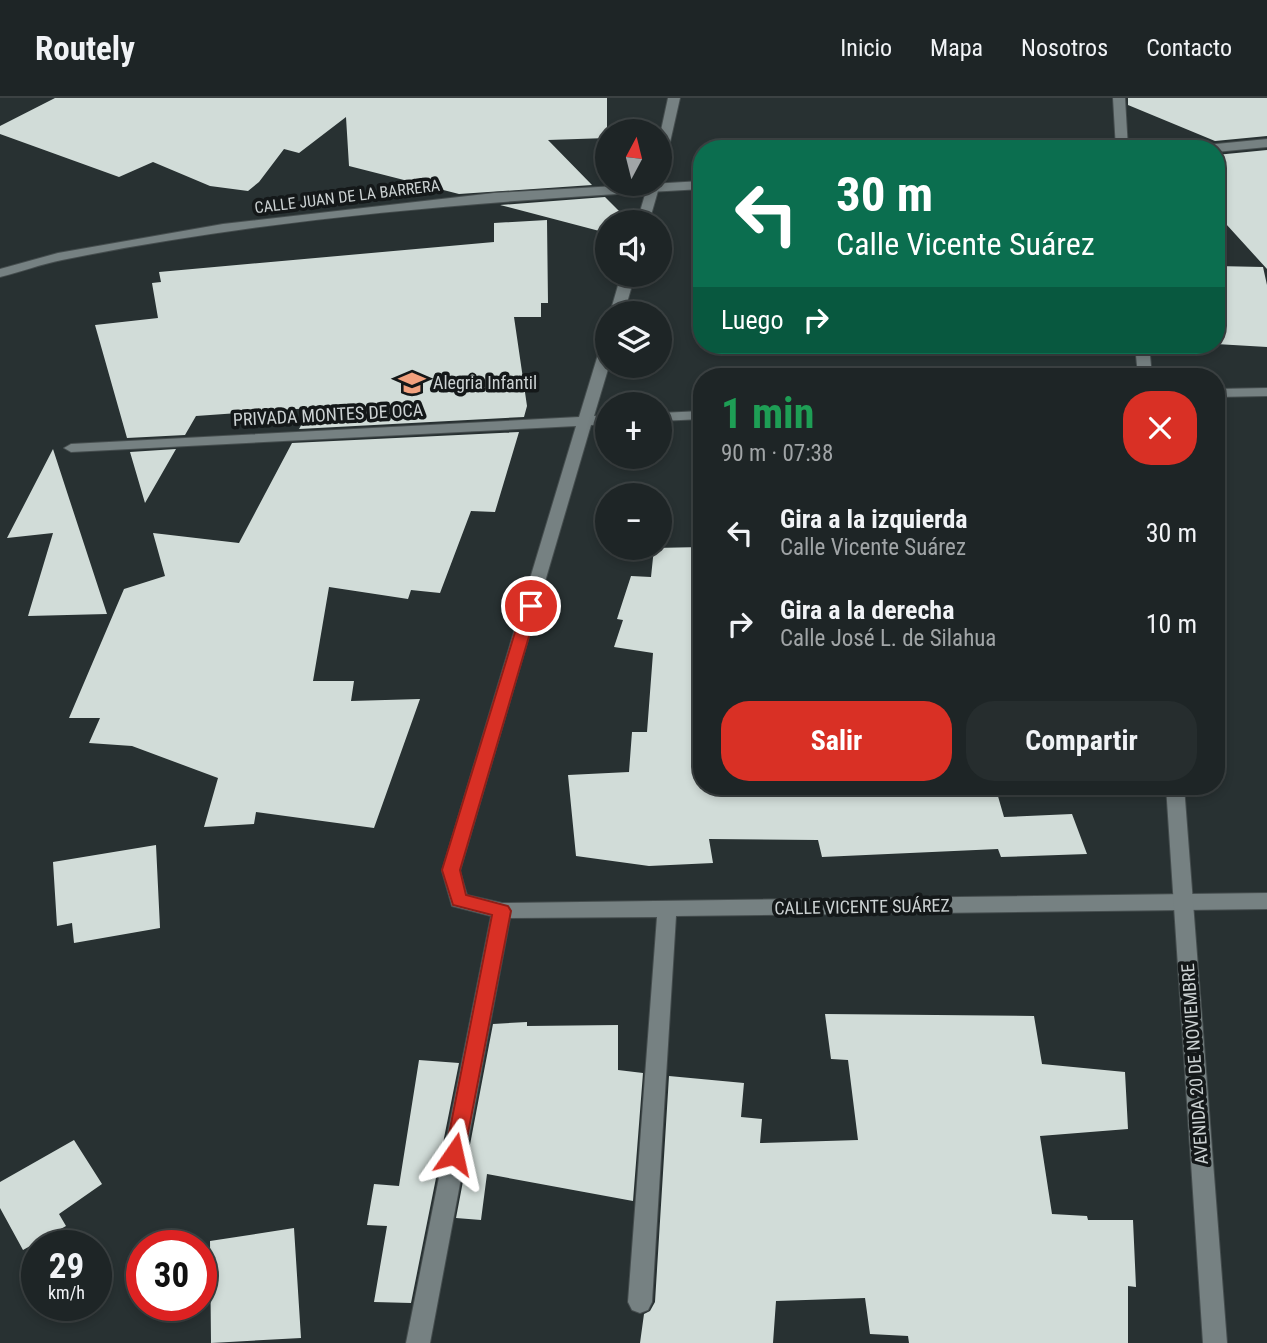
<!DOCTYPE html>
<html lang="es">
<meta charset="utf-8">
<style>
body{margin:0;font-family:"Roboto Condensed",sans-serif;background:#262d2e;color:#f1f3f6;height:100vh;display:flex;flex-direction:column;font-size:26px;white-space:nowrap}
*{box-sizing:border-box;margin:0}
p{font-size:23px;color:#a1a5a7}
.icon{flex:none;width:38px;height:38px;fill:none;stroke:currentColor;stroke-width:2;stroke-linecap:round;stroke-linejoin:round}
.map{position:relative;flex:1;overflow:hidden}
.side{position:absolute;left:693px;top:270px;width:532px;height:427px;display:flex;flex-direction:column;background:#1e2526;border-radius:28px;box-shadow:0 4px 10px #0003,0 0 0 2px #3c4243}
.side>*{flex:none}
.top-card{position:absolute;left:693px;top:42px;width:532px;height:214px;border-radius:28px;box-shadow:0 4px 10px #0003,0 0 0 2px #3c4243;background:#0b6e4f;color:#fff;overflow:hidden}
.needle{width:46px;rotate:7deg}
.controls{position:absolute;left:595px;top:21px;display:grid;gap:14px}
.controls a{display:grid;place-items:center;width:77px;height:77px;border-radius:50%;background:#1e2526;box-shadow:0 4px 10px #0003,0 0 0 2px #3c4243;font-size:35px}
.speed{position:absolute;left:21px;top:1132px;display:flex;gap:14px;font-size:35px;font-weight:700;text-align:center}
.speed>*{display:grid;place-content:center;width:91px;height:91px;border-radius:50%;background:#1e2526;box-shadow:0 4px 10px #0003,0 0 0 2px #3c4243;line-height:1}
.speed small{font-size:18px;font-weight:400}
.speed .limit{border:10px solid #d22;background:#fff;color:#111}
.pin{position:absolute;display:grid;place-items:center;width:60px;height:60px;color:#fff;margin:-30px;border:4px solid #fff;border-radius:50%;box-shadow:0 2px 7px #0007}
.me{position:absolute;width:77px;margin:-38px;rotate:11deg;stroke-linejoin:round;filter:drop-shadow(0 0 5px #0008)}
.turn{display:flex;align-items:center;gap:24px;height:147px;padding:0 28px;font-size:32px}
.turn .icon{width:91px;height:91px;stroke-width:2.5}
.turn b{display:block;font-size:49px;line-height:60px}
.then{display:flex;align-items:center;height:66px;padding:0 28px;background:#0003;gap:14px;font-size:26px}
.round{display:grid;place-items:center;flex:none;width:74px;height:74px;border-radius:28px;background:#262d2e}
.overview{display:flex;align-items:center;justify-content:space-between;height:119px;padding:0 28px}
h1{font-size:42px;font-weight:700;line-height:52px;color:#1e9e55}
.primary-button{display:flex;gap:14px;margin-top:auto;padding:14px 28px}
.primary-button a{flex:1;height:80px;border-radius:28px;background:#d93025;color:#fff;font-size:28px;font-weight:700;line-height:80px;text-align:center}
.primary-button a+a{background:#262d2e;color:#f1f3f6}
ul{padding:0;list-style:none}
li{display:flex;align-items:center;gap:21px;height:91px;padding:0 28px}
li div{flex:1}
li b{display:block;font-size:26px}
li em{font-style:normal}
header{display:flex;align-items:center;gap:42px;box-sizing:border-box;height:98px;padding:0 35px;background:#1e2526;border-bottom:2px solid #3c4243}
header strong{font-size:33px}
nav{display:flex;gap:38px;margin-inline-start:auto;font-size:24px}
.map>svg:first-child{display:block}
.building{fill:#d1dcd8}
.lines{fill:none;stroke-linecap:round;stroke-linejoin:round}
.minor-casing{stroke:#454d4e;stroke-width:2}
.tertiary-casing{stroke:#454d4e;stroke-width:2}
.minor{fill:#768182;fill-rule:evenodd}
.tertiary{fill:#768182;fill-rule:evenodd}
.route{fill:#d93025;stroke:#8d1f18;stroke-width:2}
.labels{text-anchor:middle;stroke-width:7;stroke-linejoin:round;paint-order:stroke}
.far-street-label{font-size:16px;fill:#ccd2d3;stroke:#141819}
.poi-label{font-size:18px;fill:#ccd2d3;stroke:#141819;text-anchor:start}
.street-label{font-size:18px;fill:#ccd2d3;stroke:#141819}
</style>
<header>
<strong>Routely</strong>
<nav><a>Inicio</a><a>Mapa</a><a>Nosotros</a><a>Contacto</a></nav>
</header>
<div class="map">
<svg width="1267" height="1245" viewBox="0 0 1267 1245">
<rect width="100%" height="100%" fill="#283132"/>
<!-- building -->
<path class="building" d="M 55,0 L 607,0 L 607,40 L 548,42 L 592,87 L 459,96 L 349,68 L 346,19 L 299,55 L 284,51 L 259,84 L 248,93 L 210,88 L 153,64 L 119,79 L 0,36 L 0,28 Z
M 1128,0 L 1267,0 L 1267,38 L 1215,43 L 1128,7 Z
M 1267,52 L 1267,171 L 1216,115 L 1216,57 Z
M 605,99 L 630,124 L 607,124 L 607,135 L 500,107 Z
M 547,122 L 548,205 L 541,205 L 541,219 L 514,219 L 527,308 L 524,319 L 299,331 L 311,310 L 196,318 L 185,337 L 127,340 L 95,227 L 158,220 L 152,185 L 161,184 L 159,174 L 494,144 L 494,125 Z
M 1216,168 L 1263,169 L 1267,187 L 1267,249 L 1216,246 Z
M 519,334 L 495,414 L 471,413 L 440,495 L 411,492 L 408,501 L 329,489 L 313,583 L 354,583 L 351,603 L 420,601 L 374,730 L 256,714 L 254,726 L 204,729 L 218,680 L 132,648 L 89,645 L 100,620 L 69,620 L 124,491 L 165,478 L 153,435 L 239,445 L 292,345 Z
M 53,351 L 66,391 L 107,516 L 28,518 L 53,435 L 7,440 Z
M 176,351 L 145,405 L 130,354 Z
M 702,449 L 702,688 L 811,688 L 811,691 L 878,688 L 995,688 L 1004,719 L 1072,716 L 1087,756 L 1001,759 L 998,751 L 822,759 L 818,742 L 709,741 L 713,765 L 649,768 L 576,758 L 568,677 L 629,674 L 632,634 L 647,634 L 653,555 L 614,549 L 623,522 L 617,521 L 631,478 L 651,479 L 654,450 Z
M 156,747 L 160,830 L 74,845 L 72,825 L 57,828 L 53,764 Z
M 825,916 L 1034,918 L 1042,966 L 1125,974 L 1128,1031 L 1040,1038 L 1052,1116 L 1087,1118 L 1088,1122 L 1133,1122 L 1136,1189 L 1128,1188 L 1128,1245 L 909,1245 L 908,1238 L 870,1236 L 865,1200 L 776,1203 L 773,1245 L 640,1245 L 644,1216 L 650,1213 L 655,1204 L 669,978 L 744,985 L 741,1019 L 762,1021 L 760,1045 L 858,1042 L 848,962 L 831,961 Z
M 527,924 L 527,928 L 618,927 L 618,972 L 643,975 L 633,1103 L 487,1076 L 481,1122 L 456,1120 L 493,926 Z
M 419,962 L 459,965 L 411,1205 L 374,1204 L 387,1128 L 367,1127 L 374,1086 L 399,1088 Z
M 74,1042 L 102,1086 L 59,1116 L 66,1128 L 23,1152 L 0,1110 L 0,1084 Z
M 294,1130 L 301,1240 L 211,1245 L 210,1143 Z"/>
<g class="lines">
<!-- minor casing -->
<g class="minor-casing">
<path id="minor" d="M 668,0 L 680,0 L 666,62 L 660,66 L 660,37 Z
M 660,85 L 660,86 L 649,124 L 637,124 L 648,86 Z
M 621,177 L 635,177 L 624,215 L 610,215 Z
M 607,246 L 609,268 L 594,318 L 607,318 L 607,326 L 591,327 L 460,773 L 467,797 L 502,805 L 1267,795 L 1267,811 L 676,818 L 652,1204 L 648,1212 L 640,1215 L 632,1212 L 628,1204 L 657,819 L 510,820 L 430,1245 L 406,1245 L 491,818 L 452,808 L 442,773 L 576,328 L 71,354 L 64,350 L 71,346 L 579,319 L 600,250 Z
M 1267,290 L 1267,298 L 1216,299 L 1216,291 Z
M 702,313 L 702,321 L 660,323 L 660,315 Z"/>
</g>
<!-- tertiary casing -->
<g class="tertiary-casing">
<path id="tertiary" d="M 1113,0 L 1125,0 L 1128,51 L 1116,51 Z
M 1267,41 L 1267,49 L 1216,54 L 1216,51 L 1200,51 L 1206,47 Z
M 702,83 L 702,91 C 487,103 273,119 62,162 C 41,166 21,174 0,179 L 0,171 L 58,155 L 223,126 L 494,95 Z
M 1135,247 L 1149,247 L 1152,278 L 1138,278 Z
M 1166,688 L 1184,688 L 1227,1245 L 1203,1245 Z"/>
</g>
<!-- minor -->
<use href="#minor" class="minor"/>
<!-- tertiary -->
<use href="#tertiary" class="tertiary"/>
</g>
<!-- route -->
<path class="route" d="M 531,503 L 538,508 L 460,772 L 466,797 L 508,808 L 511,813 L 464,1056 L 461,1062 L 454,1065 L 447,1062 L 445,1056 L 492,817 L 453,807 L 442,772 L 523,508 Z"/>
<!-- icons -->
<defs>
<g id="school-bare" transform="scale(2.1)"><path d="M0-5L7-2L0 1L-7-2ZM-4 1L0 2.5L4 1V4Q0 6-4 4Z" fill="#f2a17e" stroke="#141819" stroke-width="2.5" paint-order="stroke"/></g>
</defs>
<g fill-rule="evenodd">
<use href="#school-bare" x="412" y="285"/>
</g>
<g class="labels">
<!-- far-street labels -->
<g class="far-street-label">
<text transform="translate(347 98) rotate(-7)" y="6">CALLE JUAN DE LA BARRERA</text>
</g>
<!-- poi labels -->
<g class="poi-label">
<text x="433" y="291">Alegria Infantil</text>
</g>
<!-- street labels -->
<g class="street-label">
<text transform="translate(328 317) rotate(-3)" y="6">PRIVADA MONTES DE OCA</text>
<text transform="translate(862 809) rotate(-1)" y="6">CALLE VICENTE SUÁREZ</text>
<text transform="translate(1195 966) rotate(-94)" y="6">AVENIDA 20 DE NOVIEMBRE</text>
</g>
</g>
</svg>
<div class="controls">
<a><svg class="needle" viewBox="-14 -14 28 28"><path d="M0-13l5 13h-10z" fill="#e53935"/><path d="M0 13l5-13h-10z" fill="#a1a5a7"/></svg></a>
<a><svg class="icon" aria-label="sound" viewBox="0 0 24 24"><path d="M4 9h4l5-4v14l-5-4H4zM17 9q2 3 0 6"/></svg></a>
<a><svg class="icon" aria-label="layers" viewBox="0 0 24 24"><path d="M12 4l9 5-9 5-9-5zM3 14l9 5 9-5"/></svg></a>
<a>+</a>
<a>−</a>
</div>
<div class="speed"><div>29<small>km/h</small></div><div class="limit">30</div></div>
<div class="pin" style="left:531px;top:508px;background:#d93025"><svg class="icon" aria-label="arrive" viewBox="0 0 24 24"><path d="M6 21V4h12l-3 4 3 4H6"/></svg></div>
<svg class="me" style="left:454px;top:1056px" viewBox="-20 -20 40 40"><path d="M0-17L14 15 0 8-14 15z" fill="#d93025" stroke="#fff" stroke-width="4"/></svg>
<div class="top-card">
<div class="turn"><svg class="icon" aria-label="left" viewBox="0 0 24 24"><path d="M17 20v-9H6M10 6l-5 5 5 5"/></svg><div><b>30 m</b>Calle Vicente Suárez</div></div>
<div class="then">Luego<svg class="icon" aria-label="right" viewBox="0 0 24 24"><path d="M7 20v-9h11M14 6l5 5-5 5"/></svg></div>
</div>
<section class="side">
<div class="overview"><div><h1>1 min</h1><p>90 m · 07:38</p></div><a class="round" style="background:#d93025;color:#fff"><svg class="icon" aria-label="close" viewBox="0 0 24 24"><path d="M6 6l12 12M18 6L6 18"/></svg></a></div>
<ul>
<li><svg class="icon" aria-label="left" viewBox="0 0 24 24"><path d="M17 20v-9H6M10 6l-5 5 5 5"/></svg><div><b>Gira a la izquierda</b><p>Calle Vicente Suárez</p></div><em>30 m</em></li>
<li><svg class="icon" aria-label="right" viewBox="0 0 24 24"><path d="M7 20v-9h11M14 6l5 5-5 5"/></svg><div><b>Gira a la derecha</b><p>Calle José L. de Silahua</p></div><em>10 m</em></li>
</ul>
<div class="primary-button"><a>Salir</a><a>Compartir</a></div>
</section>
</div>
